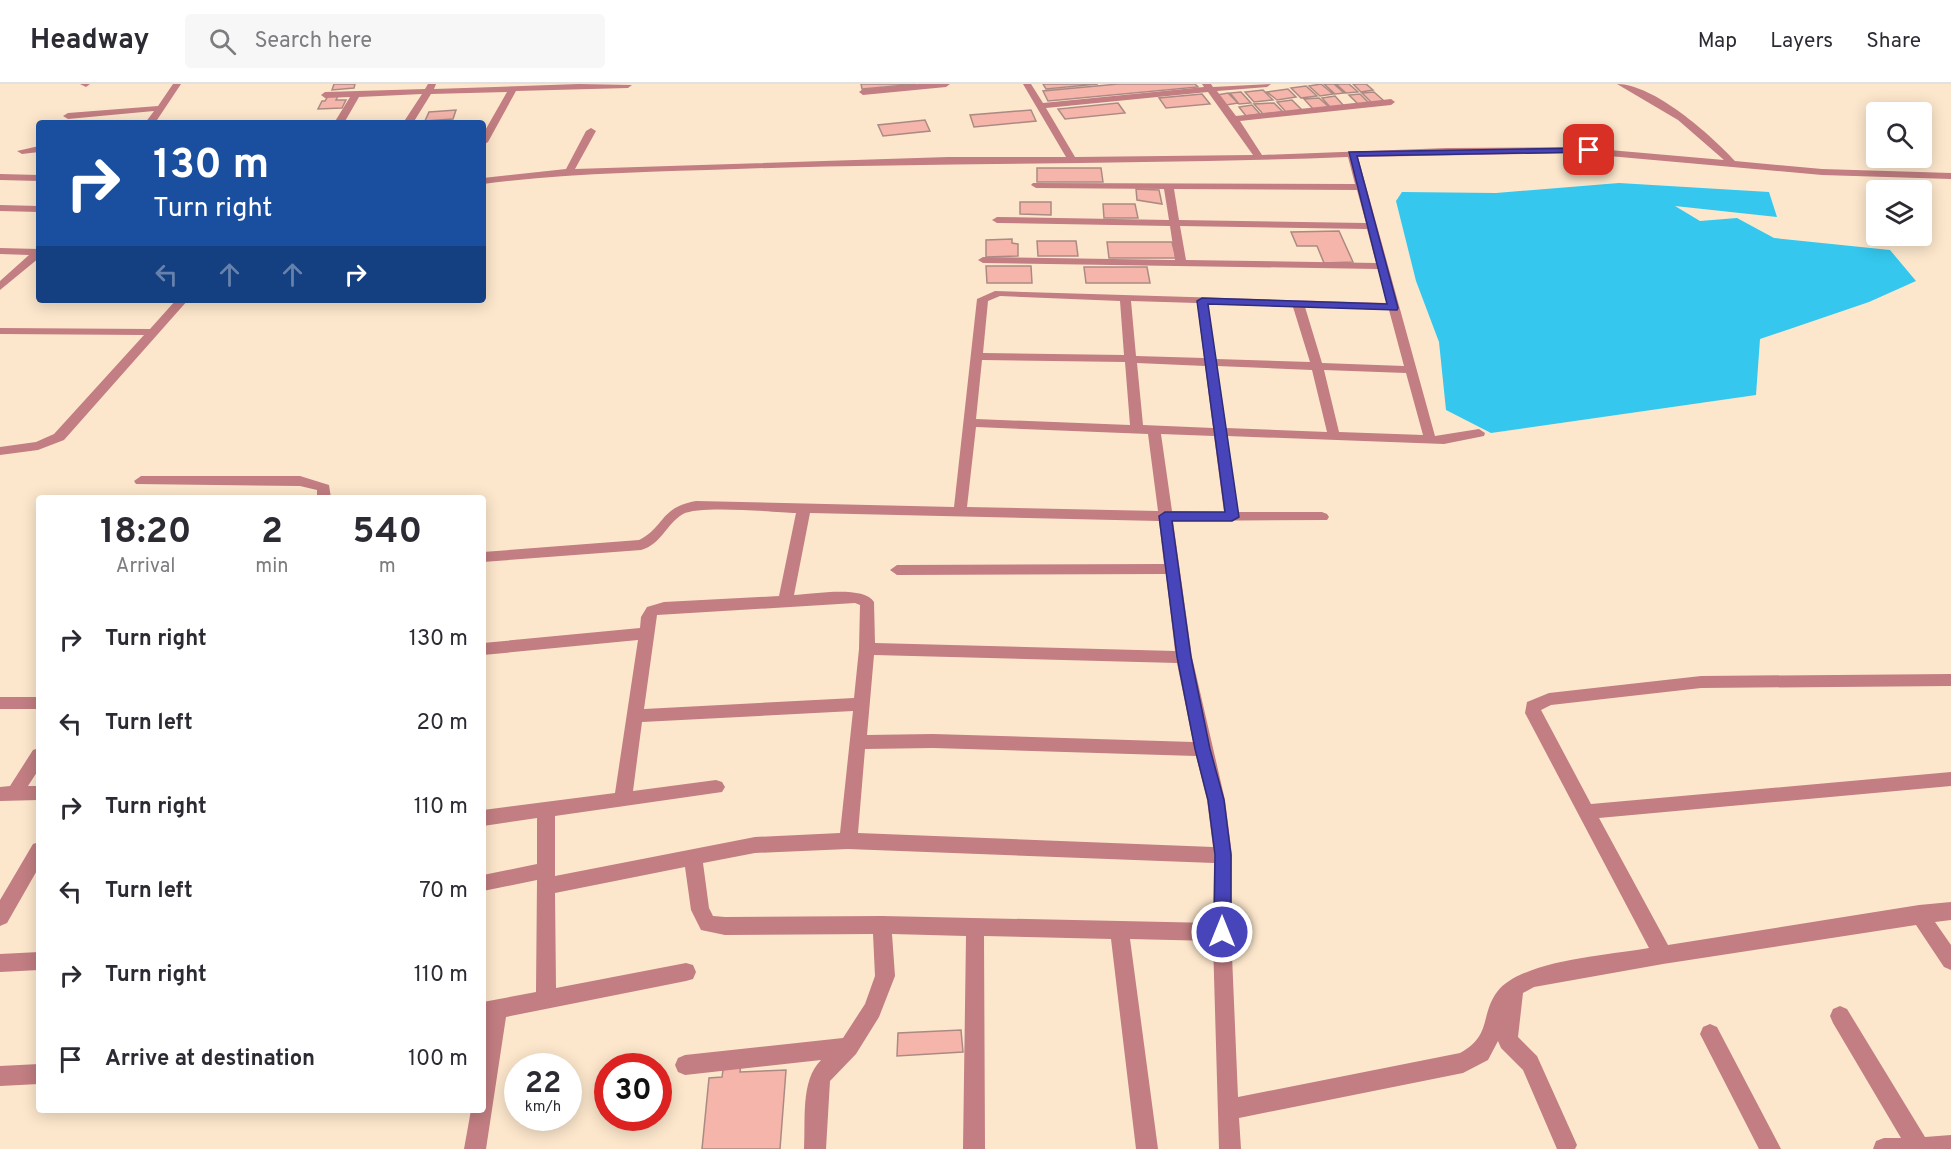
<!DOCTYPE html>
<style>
body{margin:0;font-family:Overpass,sans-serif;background:#f7f7f7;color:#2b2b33;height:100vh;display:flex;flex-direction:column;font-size:22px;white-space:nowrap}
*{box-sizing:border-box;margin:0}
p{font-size:20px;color:#7c7c81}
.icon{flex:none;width:33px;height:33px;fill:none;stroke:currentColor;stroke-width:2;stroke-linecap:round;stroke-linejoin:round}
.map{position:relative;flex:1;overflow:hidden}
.details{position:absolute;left:36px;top:411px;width:450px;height:618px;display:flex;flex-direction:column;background:#fff;border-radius:6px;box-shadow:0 3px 15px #0003}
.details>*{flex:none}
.banner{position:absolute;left:36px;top:36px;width:450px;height:183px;border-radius:6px;box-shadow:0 3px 15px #0003;background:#1a4fa0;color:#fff;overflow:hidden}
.buttons{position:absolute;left:1866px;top:18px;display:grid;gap:12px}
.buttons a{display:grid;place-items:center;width:66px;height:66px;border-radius:6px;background:#fff;box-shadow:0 3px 15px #0003;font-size:30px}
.speed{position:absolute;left:504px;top:969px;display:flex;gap:12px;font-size:30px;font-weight:700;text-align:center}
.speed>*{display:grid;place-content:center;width:78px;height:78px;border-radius:50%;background:#fff;box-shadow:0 3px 15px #0003;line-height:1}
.speed small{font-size:15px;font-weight:400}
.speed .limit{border:9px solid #d22;background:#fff;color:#111}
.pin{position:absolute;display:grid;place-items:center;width:51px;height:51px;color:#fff;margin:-26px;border-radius:12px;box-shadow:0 3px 9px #0006}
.me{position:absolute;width:66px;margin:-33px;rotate:0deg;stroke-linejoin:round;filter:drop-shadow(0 0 4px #0008)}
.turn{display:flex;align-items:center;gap:21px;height:126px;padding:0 18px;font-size:27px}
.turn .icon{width:78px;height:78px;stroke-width:2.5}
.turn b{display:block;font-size:42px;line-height:51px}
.lanes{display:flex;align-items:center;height:57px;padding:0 18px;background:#0003;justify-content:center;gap:30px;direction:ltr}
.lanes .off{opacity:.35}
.eta{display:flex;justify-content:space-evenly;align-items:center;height:102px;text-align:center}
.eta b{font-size:36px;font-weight:700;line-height:42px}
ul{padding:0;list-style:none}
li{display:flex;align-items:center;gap:18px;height:84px;padding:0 18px}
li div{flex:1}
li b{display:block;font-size:22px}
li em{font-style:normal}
header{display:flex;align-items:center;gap:36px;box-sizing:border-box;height:84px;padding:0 30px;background:#fff;border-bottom:2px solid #e1e1e2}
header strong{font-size:28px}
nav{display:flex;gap:33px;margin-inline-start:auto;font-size:21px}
.search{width:420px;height:54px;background:#f7f7f7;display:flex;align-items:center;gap:15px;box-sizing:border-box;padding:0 21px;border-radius:6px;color:#7c7c81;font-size:22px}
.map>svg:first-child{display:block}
.water{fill:#35c7ed}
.building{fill:#f5b5aa;stroke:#ac8a84;stroke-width:1.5}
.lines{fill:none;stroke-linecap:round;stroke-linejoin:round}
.minor{fill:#c27e82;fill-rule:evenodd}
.route{fill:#4844ba;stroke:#2f2c79;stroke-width:1.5}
</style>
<header>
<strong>Headway</strong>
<div class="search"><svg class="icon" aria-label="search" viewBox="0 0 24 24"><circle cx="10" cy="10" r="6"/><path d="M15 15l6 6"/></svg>Search here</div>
<nav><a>Map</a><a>Layers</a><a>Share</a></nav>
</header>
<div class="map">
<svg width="1951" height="1065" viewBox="0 0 1951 1065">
<rect width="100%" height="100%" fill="#fce7cc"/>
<!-- water -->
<path class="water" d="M 1619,99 L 1769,108 L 1777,133 L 1675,122 L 1700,137 L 1737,134 L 1774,154 L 1890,166 L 1916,197 L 1869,218 L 1760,255 L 1756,311 L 1491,349 L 1446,326 L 1439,258 L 1416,197 L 1396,117 L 1402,108 L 1496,109 Z"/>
<!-- building -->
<path class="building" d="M 334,0 L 355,0 L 354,4 L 332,6 Z
M 861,0 L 917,0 L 862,5 Z
M 1043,0 L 1098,0 L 1046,5 Z
M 1118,0 L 1195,0 L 1198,3 L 1048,17 L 1043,7 Z
M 1321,0 L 1333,10 L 1320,12 L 1309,2 Z
M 1324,0 L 1334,0 L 1344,9 L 1335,10 Z
M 1336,0 L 1349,0 L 1358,8 L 1346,9 Z
M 1353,0 L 1366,0 L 1373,6 L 1361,8 Z
M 1306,2 L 1317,12 L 1301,14 L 1291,4 Z
M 1288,5 L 1296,13 L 1277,16 L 1267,8 Z
M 1263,6 L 1273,16 L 1254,18 L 1245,8 Z
M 1241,8 L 1251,19 L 1239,20 L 1230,9 Z
M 1374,8 L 1384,17 L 1372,19 L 1362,9 Z
M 1228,9 L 1238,19 L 1226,21 L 1217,11 Z
M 1202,10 L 1210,20 L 1166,24 L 1159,14 Z
M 1360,10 L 1369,19 L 1358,20 L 1349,11 Z
M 328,12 L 338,12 L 336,16 L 346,16 L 342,24 L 318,25 L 322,17 L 325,17 Z
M 1335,12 L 1344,22 L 1331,24 L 1322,14 Z
M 1319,14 L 1329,23 L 1314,26 L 1304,15 Z
M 1292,16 L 1302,26 L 1286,28 L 1277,18 Z
M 1118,19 L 1125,29 L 1065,35 L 1058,25 Z
M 1274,19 L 1283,28 L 1263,30 L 1254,20 Z
M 1252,21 L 1260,30 L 1246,32 L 1239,23 Z
M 456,26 L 453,35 L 425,37 L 429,28 Z
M 1031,26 L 1036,37 L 974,43 L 970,31 Z
M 925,36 L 930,47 L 883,52 L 878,41 Z
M 1037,84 L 1101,84 L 1103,98 L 1037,98 Z
M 1136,105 L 1159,106 L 1162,120 L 1137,116 Z
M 1020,118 L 1051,118 L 1051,131 L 1020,130 Z
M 1103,120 L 1135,120 L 1138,134 L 1104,134 Z
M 1339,147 L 1353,178 L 1324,179 L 1317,162 L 1297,162 L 1291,148 Z
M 1012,155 L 1012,159 L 1018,160 L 1018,172 L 986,173 L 986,156 Z
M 1037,157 L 1076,157 L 1078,172 L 1038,172 Z
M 1107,158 L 1172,158 L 1176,174 L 1109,174 Z
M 986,182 L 1031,182 L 1032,199 L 987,199 Z
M 1084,183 L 1147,183 L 1150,199 L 1086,199 Z
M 961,946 L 963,968 L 897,972 L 898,949 Z
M 741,977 L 740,988 L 786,986 L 780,1065 L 702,1065 L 709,994 L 722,993 L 723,986 Z"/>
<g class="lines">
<!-- minor -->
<path class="minor" d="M 80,0 L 90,0 L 86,3 Z
M 173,0 L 181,0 L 155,39 L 145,39 L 154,27 L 68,35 L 63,32 L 68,29 L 158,22 Z
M 428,0 L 436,0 L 434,5 L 579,0 L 632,1 L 628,4 L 516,7 L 488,58 L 483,61 L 483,50 L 507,8 L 431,10 L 413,39 L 403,39 L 422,10 L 359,13 L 344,39 L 334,39 L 350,13 L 325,14 L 321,11 L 325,8 L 425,5 Z
M 919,0 L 950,0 L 946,3 L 863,11 L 859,8 L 863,5 Z
M 1023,0 L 1031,0 L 1043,19 L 1204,3 L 1202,0 L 1211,0 L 1213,3 L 1271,0 L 1267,3 L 1217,7 L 1236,32 L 1391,15 L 1395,18 L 1391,21 L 1240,37 L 1262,71 L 1447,64 L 1575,63 L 1724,76 L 1678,36 L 1617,0 C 1654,0 1711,51 1735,77 L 1822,85 L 1951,89 L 1951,95 L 1822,91 L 1575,69 L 1358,73 L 1435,352 L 1479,345 L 1485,349 L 1484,352 L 1444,360 L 1227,352 L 1238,428 L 1322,428 L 1327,430 L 1329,433 L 1327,436 L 1173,437 L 1192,573 L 1225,716 L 1232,771 L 1231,848 L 1238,1013 L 1460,969 C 1492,952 1480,931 1497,908 C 1521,876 1610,871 1649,864 L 1525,629 L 1527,618 L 1549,609 L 1701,592 L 1951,590 L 1951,602 L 1701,604 L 1551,621 L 1541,626 L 1591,720 L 1951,688 L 1951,702 L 1599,734 L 1668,861 L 1919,821 L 1951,818 L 1951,836 L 1935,838 L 1951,861 L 1951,886 L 1944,883 L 1916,841 L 1663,880 L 1534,903 L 1523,909 L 1518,953 L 1537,972 L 1577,1061 L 1575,1065 L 1557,1065 L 1523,986 L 1501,964 L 1498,957 L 1488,976 L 1463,989 L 1239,1034 L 1241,1065 L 1219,1065 L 1213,857 L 1130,855 L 1158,1065 L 1136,1065 L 1111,855 L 984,852 L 985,1065 L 963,1065 L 966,852 L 892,850 L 895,892 L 879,933 L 856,970 L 830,997 L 826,1065 L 804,1065 C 806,1037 800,997 821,976 L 685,991 L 678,988 L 675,981 L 678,974 L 685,971 L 843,954 L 865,920 L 875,892 L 873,850 L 725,851 L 701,846 L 691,826 L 685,783 L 555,809 L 556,904 L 686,879 L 693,881 L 696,888 L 693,895 L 686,897 L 506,933 L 486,1065 L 464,1065 L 471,1026 L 483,1026 L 483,951 L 485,937 L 483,938 L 483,918 L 536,908 L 537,796 L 483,807 L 483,791 L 537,780 L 537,734 L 483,742 L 483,726 L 615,709 L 638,556 L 483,571 L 483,559 L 640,544 L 641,533 L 647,523 L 664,518 L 779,512 L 796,429 C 774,428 699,421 683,430 C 666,440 662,460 641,466 L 483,478 L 483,468 L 639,456 C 665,443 660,423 696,417 L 954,423 L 977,215 L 995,207 L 1387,219 L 1378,185 L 983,179 L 978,176 L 983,173 L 1175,176 L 1170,142 L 997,139 L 992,136 L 997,133 L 1169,136 L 1164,105 L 1036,104 L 1031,101 L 1033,99 L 1355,100 L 1348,73 C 1144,81 941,78 736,85 C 652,88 567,89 483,100 L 483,94 L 566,85 L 586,47 L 591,44 L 596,47 L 575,85 L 948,73 L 1066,73 ZM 1208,8 L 1253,71 L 1075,73 L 1046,24 ZM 1174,105 L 1357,106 L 1366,139 L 1179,136 ZM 1180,142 L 1367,145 L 1376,179 L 1186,176 ZM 1000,212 L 1120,217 L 1124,271 L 983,269 L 988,217 ZM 1131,217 L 1197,219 L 1204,274 L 1136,272 ZM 1208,220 L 1293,223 L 1310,278 L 1216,275 ZM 1305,223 L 1389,226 L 1404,282 L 1322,279 ZM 982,276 L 1125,278 L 1130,341 L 976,335 ZM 1137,279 L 1205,282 L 1213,344 L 1143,341 ZM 1217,282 L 1312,286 L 1327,348 L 1226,344 ZM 1324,286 L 1406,289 L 1423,351 L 1339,348 ZM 976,343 L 1148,350 L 1158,427 L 967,423 ZM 1161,350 L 1214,352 L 1224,428 L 1172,427 ZM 810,429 L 1159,437 L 1164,480 L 897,481 L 890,486 L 897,491 L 1166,490 L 1175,567 L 875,559 L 874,518 C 864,501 813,510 794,511 ZM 855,519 L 860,521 L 859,565 L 854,614 L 644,625 L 657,531 ZM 874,571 L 1177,579 L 1193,658 L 933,650 L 867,651 ZM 853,627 L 840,749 L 755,753 L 555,792 L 555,732 L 722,708 L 725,703 L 722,698 L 716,696 L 633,707 L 642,638 ZM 933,664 L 1196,672 L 1207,716 L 1213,763 L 858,749 L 865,665 ZM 848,765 L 1214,779 L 1213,839 L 882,832 L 725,833 L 713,832 L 709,824 L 703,779 L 755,769 Z
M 39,62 L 39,68 L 22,70 L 17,67 Z
M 0,90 L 39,91 L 39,97 L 0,96 Z
M 0,121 L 39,122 L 39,128 L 0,127 Z
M 0,164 L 39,165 L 39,174 L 0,206 L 0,197 L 29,171 L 0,170 Z
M 176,216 L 188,216 L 64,356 L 38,366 L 0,371 L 0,363 L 36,358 L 54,350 L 144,251 L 0,250 L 0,244 L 150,245 Z
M 141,392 L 300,392 L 329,401 L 331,414 L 317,414 L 317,406 L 300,402 L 136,400 L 134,397 Z
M 0,613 L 39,613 L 39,625 L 0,625 Z
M 39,664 L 39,685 L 28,702 L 39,702 L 39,716 L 0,717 L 0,703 L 10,702 L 33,666 Z
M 39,758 L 39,783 L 7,839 L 0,842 L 0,816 L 33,760 Z
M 39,868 L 39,886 L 0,888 L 0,870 Z
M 1840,922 L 1847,925 L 1925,1053 L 1951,1051 L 1951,1065 L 1873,1065 L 1876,1057 L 1884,1054 L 1901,1054 L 1833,939 L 1830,932 L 1833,925 Z
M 1710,940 L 1717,943 L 1781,1065 L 1759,1065 L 1700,950 L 1703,943 Z
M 39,980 L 39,1000 L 0,1002 L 0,982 Z"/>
</g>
<!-- route -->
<path class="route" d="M 1589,64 L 1593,66 L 1592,68 L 1357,72 L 1398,224 L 1397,226 L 1208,220 L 1239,433 L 1232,437 L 1172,437 L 1191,573 L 1210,665 L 1224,716 L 1231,771 L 1231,848 L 1229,854 L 1222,856 L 1216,854 L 1214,848 L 1215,771 L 1208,716 L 1195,665 L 1177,573 L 1159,432 L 1165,428 L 1225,428 L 1197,217 L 1202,214 L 1387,220 L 1349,68 Z"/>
</svg>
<div class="buttons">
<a><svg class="icon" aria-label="search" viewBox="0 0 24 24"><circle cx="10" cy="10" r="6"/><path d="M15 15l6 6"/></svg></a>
<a><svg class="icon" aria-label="layers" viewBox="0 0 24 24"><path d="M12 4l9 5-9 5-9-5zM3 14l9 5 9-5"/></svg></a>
</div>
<div class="speed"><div>22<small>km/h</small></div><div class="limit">30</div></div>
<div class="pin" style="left:1589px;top:66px;background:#d93025"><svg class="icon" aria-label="arrive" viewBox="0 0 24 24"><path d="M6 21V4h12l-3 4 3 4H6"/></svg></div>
<svg class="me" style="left:1222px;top:848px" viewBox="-20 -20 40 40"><circle r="17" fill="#4844ba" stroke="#fff" stroke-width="3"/><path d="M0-11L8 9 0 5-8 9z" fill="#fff"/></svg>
<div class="banner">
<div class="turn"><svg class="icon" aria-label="right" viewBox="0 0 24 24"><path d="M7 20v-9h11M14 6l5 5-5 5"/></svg><div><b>130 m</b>Turn right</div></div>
<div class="lanes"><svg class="icon off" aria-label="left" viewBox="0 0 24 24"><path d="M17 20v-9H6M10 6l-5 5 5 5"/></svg><svg class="icon off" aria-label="ahead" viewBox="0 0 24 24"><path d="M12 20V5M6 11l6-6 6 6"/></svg><svg class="icon off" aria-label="ahead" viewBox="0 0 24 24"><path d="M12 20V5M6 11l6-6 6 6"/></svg><svg class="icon" aria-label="right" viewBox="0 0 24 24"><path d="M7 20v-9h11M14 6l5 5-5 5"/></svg></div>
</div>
<section class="details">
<div class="eta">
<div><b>18:20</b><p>Arrival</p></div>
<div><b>2</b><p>min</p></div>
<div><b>540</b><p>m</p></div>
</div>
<ul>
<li><svg class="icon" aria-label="right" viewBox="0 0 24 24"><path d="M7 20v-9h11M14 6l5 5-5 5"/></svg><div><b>Turn right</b></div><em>130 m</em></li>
<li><svg class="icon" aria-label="left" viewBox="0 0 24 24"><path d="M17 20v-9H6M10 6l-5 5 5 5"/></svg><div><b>Turn left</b></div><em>20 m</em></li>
<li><svg class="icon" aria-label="right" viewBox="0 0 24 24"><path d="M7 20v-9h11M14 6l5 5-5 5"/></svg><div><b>Turn right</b></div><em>110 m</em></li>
<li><svg class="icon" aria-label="left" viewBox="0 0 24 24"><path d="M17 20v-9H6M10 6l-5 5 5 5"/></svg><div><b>Turn left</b></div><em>70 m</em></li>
<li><svg class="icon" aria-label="right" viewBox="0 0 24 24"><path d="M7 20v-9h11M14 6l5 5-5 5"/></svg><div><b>Turn right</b></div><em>110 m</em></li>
<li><svg class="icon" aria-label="arrive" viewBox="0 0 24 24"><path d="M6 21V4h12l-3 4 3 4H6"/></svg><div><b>Arrive at destination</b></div><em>100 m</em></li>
</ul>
</section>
</div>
